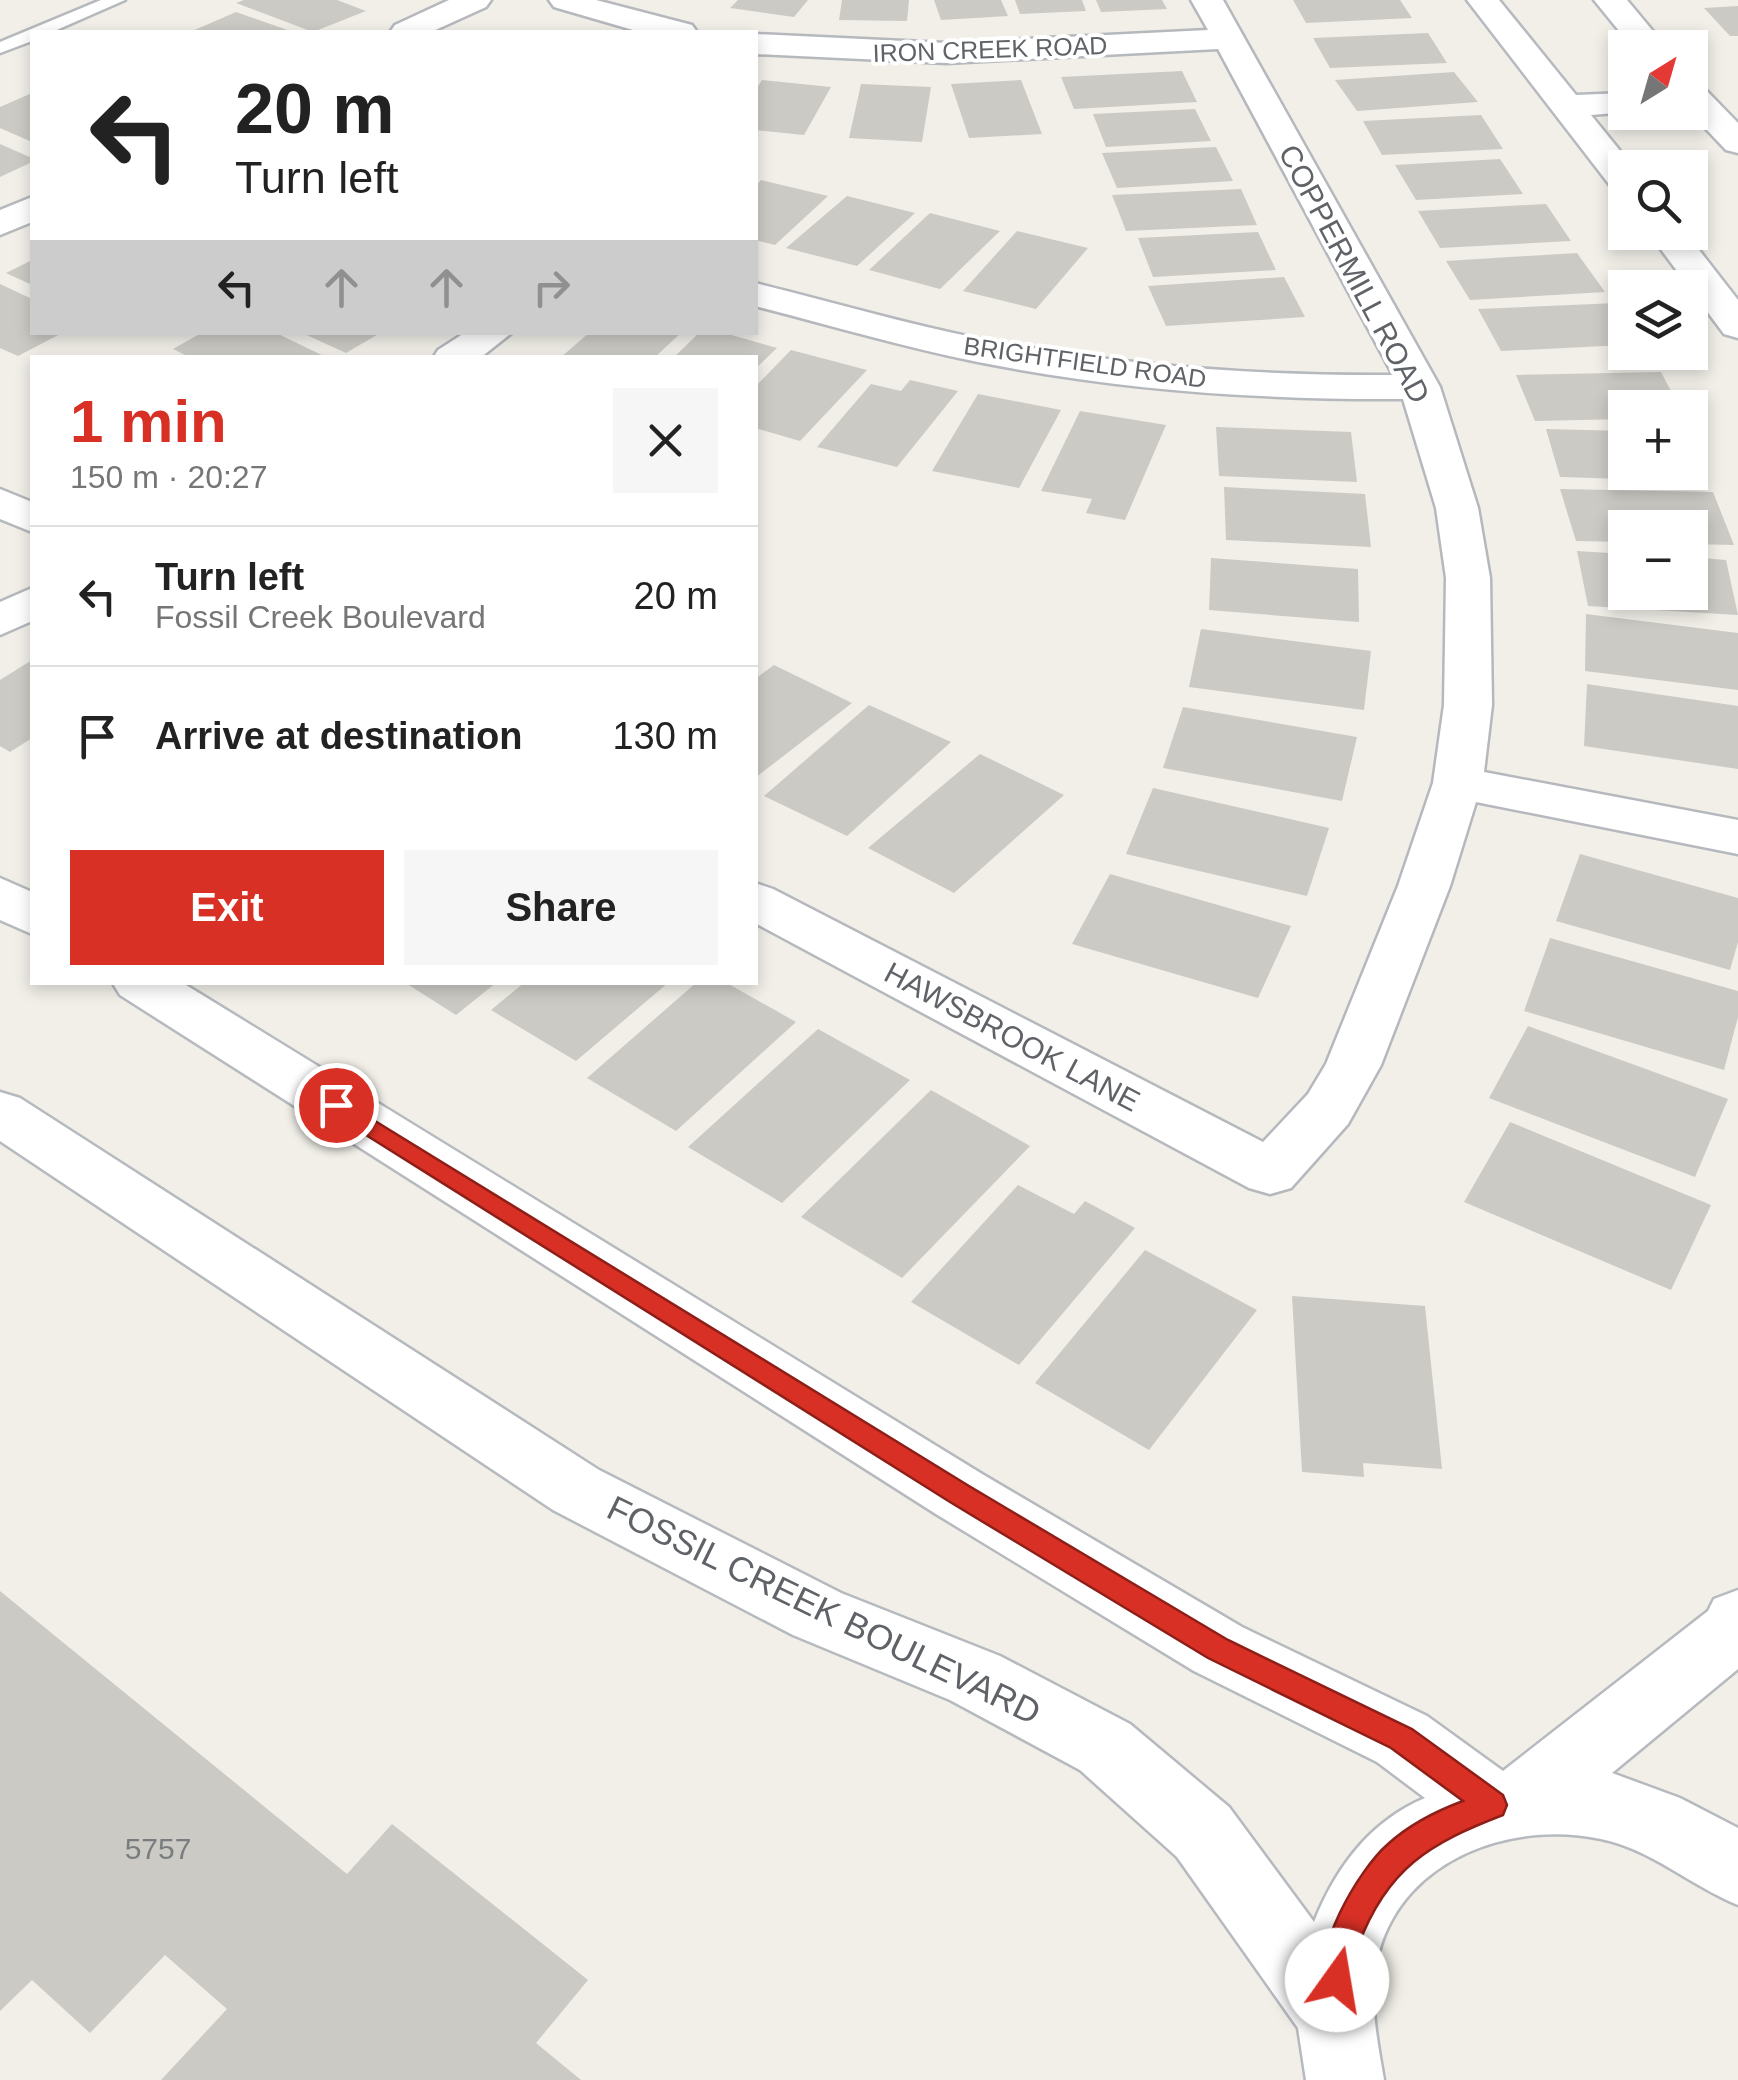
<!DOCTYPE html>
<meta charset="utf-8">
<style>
body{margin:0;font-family:Arial,sans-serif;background:#f6f6f6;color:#222;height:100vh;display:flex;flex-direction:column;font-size:38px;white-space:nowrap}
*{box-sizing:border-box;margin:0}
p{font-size:32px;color:#767676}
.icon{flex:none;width:55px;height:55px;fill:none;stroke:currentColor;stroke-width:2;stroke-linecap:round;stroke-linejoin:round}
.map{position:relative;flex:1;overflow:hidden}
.sheet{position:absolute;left:30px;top:355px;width:728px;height:630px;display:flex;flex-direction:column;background:#fff;border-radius:0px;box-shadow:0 5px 15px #0003}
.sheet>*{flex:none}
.top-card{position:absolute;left:30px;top:30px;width:728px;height:305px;border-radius:0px;box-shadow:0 5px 15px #0003;background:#fff;color:#222;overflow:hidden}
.needle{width:65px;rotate:37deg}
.tools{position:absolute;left:1608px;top:30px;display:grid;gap:20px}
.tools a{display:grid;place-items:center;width:100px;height:100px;border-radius:0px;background:#fff;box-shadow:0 5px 15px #0003;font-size:50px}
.pin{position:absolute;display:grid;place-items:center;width:85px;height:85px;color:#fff;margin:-42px;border:5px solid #fff;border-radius:50%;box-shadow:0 2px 10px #0007}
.me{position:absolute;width:110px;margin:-55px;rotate:13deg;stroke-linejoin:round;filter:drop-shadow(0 0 8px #0008)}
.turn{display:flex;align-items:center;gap:35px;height:210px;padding:0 40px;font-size:45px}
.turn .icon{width:130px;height:130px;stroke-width:2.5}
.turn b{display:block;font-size:70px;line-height:85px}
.lanes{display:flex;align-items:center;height:95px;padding:0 40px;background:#0003;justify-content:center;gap:50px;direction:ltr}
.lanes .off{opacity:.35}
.round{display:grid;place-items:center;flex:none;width:105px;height:105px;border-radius:0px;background:#f6f6f6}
.summary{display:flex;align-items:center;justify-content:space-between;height:170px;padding:0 40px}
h1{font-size:60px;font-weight:600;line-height:75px;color:#d93025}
.button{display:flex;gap:20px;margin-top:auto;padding:20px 40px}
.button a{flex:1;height:115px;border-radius:0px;background:#d93025;color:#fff;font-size:40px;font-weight:600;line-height:115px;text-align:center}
.button a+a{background:#f6f6f6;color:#222}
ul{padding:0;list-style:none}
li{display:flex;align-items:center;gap:30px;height:140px;padding:0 40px;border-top:2px solid #e0e0e0}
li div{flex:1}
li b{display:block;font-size:38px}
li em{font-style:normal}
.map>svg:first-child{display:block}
.building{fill:#cccac5}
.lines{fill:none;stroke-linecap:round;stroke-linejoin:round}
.lane-casing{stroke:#b5b8bc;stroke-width:5}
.street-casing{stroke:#b5b8bc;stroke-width:5}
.secondary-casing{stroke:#b6babf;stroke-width:5}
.lane{fill:#fff;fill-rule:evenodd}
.street{fill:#fff;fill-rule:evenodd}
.secondary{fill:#fff;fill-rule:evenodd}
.route{fill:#d93025;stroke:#8d1f18;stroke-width:2.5}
.labels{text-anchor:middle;stroke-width:8;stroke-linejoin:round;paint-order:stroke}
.far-street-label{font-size:25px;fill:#5f6368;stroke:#fff}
.street-label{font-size:30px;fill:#5f6368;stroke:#fff}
.near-number-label{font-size:30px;fill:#7a7d7f}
.near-street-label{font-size:35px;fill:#5f6368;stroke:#fff}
</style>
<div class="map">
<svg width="1738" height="2080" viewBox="0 0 1738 2080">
<rect width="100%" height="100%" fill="#f1efe8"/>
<!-- building -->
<path class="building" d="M 244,0 L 337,0 L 366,11 L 313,32 L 236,3 Z
M 738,0 L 808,0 L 794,17 L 730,8 Z
M 842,0 L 909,0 L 907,21 L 839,20 Z
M 934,0 L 1001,0 L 1008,16 L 941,20 Z
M 1015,0 L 1082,0 L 1086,11 L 1020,14 Z
M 1096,0 L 1162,0 L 1167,9 L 1101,12 Z
M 1293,0 L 1400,0 L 1412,18 L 1306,23 Z
M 1738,6 L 1738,36 L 1730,36 L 1704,8 Z
M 236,12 L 293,32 L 190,32 Z
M 1428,33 L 1447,63 L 1330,68 L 1313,38 Z
M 1182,71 L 1197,102 L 1074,109 L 1061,77 Z
M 1454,72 L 1478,102 L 1357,111 L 1335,80 Z
M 762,80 L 831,87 L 804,135 L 755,130 L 755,91 Z
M 1021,80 L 1042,134 L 969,138 L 951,84 Z
M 861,84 L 931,87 L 922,142 L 849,138 Z
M 32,93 L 32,142 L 0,128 L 0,107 Z
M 1195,109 L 1211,141 L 1106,147 L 1093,114 Z
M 1481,115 L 1503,149 L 1382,155 L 1363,121 Z
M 0,144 L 32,158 L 32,162 L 0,177 Z
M 1216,147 L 1233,181 L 1117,188 L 1102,153 Z
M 1500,159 L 1523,194 L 1416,200 L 1395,165 Z
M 761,180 L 828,196 L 775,245 L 755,240 L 755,186 Z
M 1241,189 L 1257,225 L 1126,231 L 1112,195 Z
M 847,196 L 915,213 L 857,266 L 786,248 Z
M 1546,204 L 1571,241 L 1440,248 L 1418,211 Z
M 930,213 L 1000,231 L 940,289 L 869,270 Z
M 1017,231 L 1088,248 L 1036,309 L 963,291 Z
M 1258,232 L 1276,270 L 1153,277 L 1138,238 Z
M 1577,253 L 1605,292 L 1470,300 L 1446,261 Z
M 32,260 L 32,285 L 6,273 Z
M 1284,277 L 1305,317 L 1166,326 L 1148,286 Z
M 0,284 L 32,299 L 32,332 L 64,332 L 18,356 L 0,348 Z
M 1617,303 L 1625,316 L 1625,345 L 1501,351 L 1478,309 Z
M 203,332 L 274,332 L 328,358 L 191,358 L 173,349 Z
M 300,332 L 382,332 L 346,353 Z
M 590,332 L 682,332 L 654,358 L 560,358 Z
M 700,332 L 721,332 L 777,348 L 755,369 L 755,358 L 673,358 Z
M 791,350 L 867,370 L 800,441 L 755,428 L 755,387 Z
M 1661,372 L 1680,408 L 1625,408 L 1625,419 L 1535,421 L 1516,375 Z
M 910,380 L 958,391 L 897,467 L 817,447 L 871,384 L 901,391 Z
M 978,394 L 1061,410 L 1019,488 L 932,471 Z
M 1080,411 L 1166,425 L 1125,520 L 1086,513 L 1092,499 L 1041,491 Z
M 1216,427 L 1351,432 L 1357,482 L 1219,476 Z
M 1546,429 L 1625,431 L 1625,472 L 1685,472 L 1688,481 L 1560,477 Z
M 1224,487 L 1365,494 L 1371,547 L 1226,540 Z
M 1560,489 L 1713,492 L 1734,545 L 1690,544 L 1690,528 L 1625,528 L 1625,542 L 1576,541 Z
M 1577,551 L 1625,554 L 1625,592 L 1690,592 L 1690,557 L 1726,560 L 1738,615 L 1588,606 Z
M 1211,558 L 1358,569 L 1359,622 L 1209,610 Z
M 1586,614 L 1738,633 L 1738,690 L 1585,671 Z
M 1201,629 L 1371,651 L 1364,710 L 1189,687 Z
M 32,660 L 32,738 L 10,752 L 0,746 L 0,680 Z
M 774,665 L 852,703 L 755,778 L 755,679 Z
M 1587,684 L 1738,706 L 1738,769 L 1584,746 Z
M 869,705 L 951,742 L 847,836 L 764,796 Z
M 1183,707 L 1357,737 L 1342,801 L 1163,768 Z
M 980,754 L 1064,795 L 954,893 L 868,848 Z
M 1153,788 L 1329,828 L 1307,896 L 1126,854 Z
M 1580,854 L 1738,898 L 1738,942 L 1730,970 L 1556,921 Z
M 1110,874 L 1291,926 L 1258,998 L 1072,944 Z
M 1550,938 L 1738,991 L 1738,1017 L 1724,1070 L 1524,1011 Z
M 404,982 L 497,982 L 456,1015 Z
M 525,982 L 669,982 L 576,1061 L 491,1010 Z
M 697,982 L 725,982 L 796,1022 L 676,1131 L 587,1078 Z
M 1528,1026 L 1728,1099 L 1695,1177 L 1489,1098 Z
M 818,1029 L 910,1080 L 782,1203 L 688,1147 Z
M 931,1090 L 1030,1146 L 902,1278 L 801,1217 Z
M 1510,1122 L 1711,1205 L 1671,1290 L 1464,1202 Z
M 1018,1185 L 1074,1214 L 1085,1201 L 1135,1228 L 1019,1365 L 911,1302 Z
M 1145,1250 L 1257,1310 L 1149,1450 L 1035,1383 Z
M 1292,1296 L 1425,1306 L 1442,1469 L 1363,1463 L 1364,1477 L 1302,1472 Z
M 0,1591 L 347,1874 L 392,1824 L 588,1980 L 536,2043 L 581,2080 L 161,2080 L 227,2009 L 165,1955 L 90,2033 L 32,1980 L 0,2011 Z"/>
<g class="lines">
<!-- lane casing -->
<g class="lane-casing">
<path id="lane" d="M 101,0 L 125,0 L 52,32 L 32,32 L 32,41 L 0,53 L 0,42 Z"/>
</g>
<!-- street casing -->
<g class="street-casing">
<path id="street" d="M 449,0 L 491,0 L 486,7 L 431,32 L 390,32 L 395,25 Z
M 549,0 L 596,0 L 692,25 L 697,32 L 640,32 L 554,7 Z
M 1191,0 L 1223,0 L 1440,387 L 1478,508 L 1490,578 L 1492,705 L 1484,772 L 1738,820 L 1738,854 L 1476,802 L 1450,886 L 1381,1065 L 1348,1124 L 1291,1188 L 1270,1194 L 1249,1188 L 755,923 L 755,883 L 773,889 L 1263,1142 L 1308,1094 L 1326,1064 L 1398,886 L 1433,783 L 1444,705 L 1446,578 L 1436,508 L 1403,399 C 1261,400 1118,390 978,362 C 902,347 829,325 755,306 L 755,283 C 829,301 902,323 977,338 C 1114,365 1254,376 1393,375 L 1218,49 L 946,63 L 755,54 L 755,34 L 946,43 L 1208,30 Z
M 32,197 L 32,222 L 0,235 L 0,210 Z
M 466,332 L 513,332 L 480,358 L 433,358 L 438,350 Z
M 0,489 L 32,502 L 32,532 L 0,519 Z
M 32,588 L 32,621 L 0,635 L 0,602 Z"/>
</g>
<!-- secondary casing -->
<g class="secondary-casing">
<path id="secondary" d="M 1467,0 L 1499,0 L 1576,95 L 1625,93 L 1628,112 L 1591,115 L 1634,168 L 1625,168 L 1625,191 L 1612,188 Z
M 1594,0 L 1627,0 L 1667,48 L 1633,48 Z
M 1690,83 L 1702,86 L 1738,123 L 1738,153 L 1726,150 L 1690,112 Z
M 1648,232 L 1685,232 L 1738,300 L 1738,338 L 1724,334 Z
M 0,878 L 32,892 L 32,934 L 0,920 Z
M 112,982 L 181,982 L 982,1474 L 1242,1627 L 1427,1716 L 1503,1771 L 1708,1611 L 1714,1599 L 1738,1590 L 1738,1669 L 1612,1773 L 1680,1798 L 1738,1828 L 1738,1905 C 1691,1886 1651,1849 1601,1839 C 1514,1820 1405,1857 1379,1952 C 1367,1994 1377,2038 1384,2080 L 1306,2080 L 1298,2028 L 1177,1857 L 1080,1770 L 950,1700 L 793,1635 L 553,1510 L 0,1141 L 0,1092 L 20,1098 L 599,1470 L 841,1593 L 1000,1656 L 1130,1724 L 1229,1807 L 1314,1922 C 1335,1869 1370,1821 1425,1798 L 1377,1762 L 1194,1671 L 936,1514 L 120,995 Z"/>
</g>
<!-- lane -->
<use href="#lane" class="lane"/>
<!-- street -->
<use href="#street" class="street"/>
<!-- secondary -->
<use href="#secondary" class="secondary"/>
</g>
<!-- route -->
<path class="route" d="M 336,1097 L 969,1486 L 1228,1640 L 1412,1729 L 1503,1795 L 1507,1805 L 1503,1815 C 1430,1843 1387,1868 1358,1946 C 1353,1961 1354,1977 1348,1992 L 1337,1996 L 1326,1992 C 1310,1953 1358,1870 1388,1844 C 1410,1824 1436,1811 1463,1801 L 1391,1748 L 1208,1658 L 950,1502 L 328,1111 L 324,1105 L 328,1099 Z"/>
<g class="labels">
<!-- far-street labels -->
<g class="far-street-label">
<text transform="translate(990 49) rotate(-2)" y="9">IRON CREEK ROAD</text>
<text transform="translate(1085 362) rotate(8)" y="9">BRIGHTFIELD ROAD</text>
</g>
<!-- street labels -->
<g class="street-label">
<text transform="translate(1354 274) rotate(62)" y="10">COPPERMILL ROAD</text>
<text transform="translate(1012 1037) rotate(28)" y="10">HAWSBROOK LANE</text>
</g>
<!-- near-number labels -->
<g class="near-number-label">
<text x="158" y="1859">5757</text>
</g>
<!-- near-street labels -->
<g class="near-street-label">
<text transform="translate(824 1610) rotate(26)" y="12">FOSSIL CREEK BOULEVARD</text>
</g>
</g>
</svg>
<div class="tools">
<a><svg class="needle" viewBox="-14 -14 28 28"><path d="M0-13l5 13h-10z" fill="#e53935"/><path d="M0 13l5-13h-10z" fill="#767676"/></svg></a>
<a><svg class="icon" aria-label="search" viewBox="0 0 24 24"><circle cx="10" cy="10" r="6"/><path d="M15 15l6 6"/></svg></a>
<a><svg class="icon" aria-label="layers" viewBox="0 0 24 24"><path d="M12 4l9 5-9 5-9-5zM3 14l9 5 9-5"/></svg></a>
<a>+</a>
<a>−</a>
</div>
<div class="pin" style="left:336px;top:1105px;background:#d93025"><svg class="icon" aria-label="arrive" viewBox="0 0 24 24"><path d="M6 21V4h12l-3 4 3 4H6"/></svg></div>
<svg class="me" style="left:1337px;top:1980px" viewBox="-20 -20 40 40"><circle r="19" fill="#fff"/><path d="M0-13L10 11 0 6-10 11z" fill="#d93025"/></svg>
<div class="top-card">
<div class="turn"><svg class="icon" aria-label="left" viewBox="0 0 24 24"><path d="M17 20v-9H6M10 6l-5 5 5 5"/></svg><div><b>20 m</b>Turn left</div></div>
<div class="lanes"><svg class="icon" aria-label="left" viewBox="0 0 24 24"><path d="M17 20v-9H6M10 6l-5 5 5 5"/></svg><svg class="icon off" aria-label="ahead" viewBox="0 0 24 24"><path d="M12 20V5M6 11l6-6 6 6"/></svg><svg class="icon off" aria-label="ahead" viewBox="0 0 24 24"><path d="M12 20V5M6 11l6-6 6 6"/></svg><svg class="icon off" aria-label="right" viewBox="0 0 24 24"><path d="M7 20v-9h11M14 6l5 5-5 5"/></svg></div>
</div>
<section class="sheet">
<div class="summary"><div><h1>1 min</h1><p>150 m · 20:27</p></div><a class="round"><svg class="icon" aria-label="close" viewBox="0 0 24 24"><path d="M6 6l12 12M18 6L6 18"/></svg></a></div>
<ul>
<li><svg class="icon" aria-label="left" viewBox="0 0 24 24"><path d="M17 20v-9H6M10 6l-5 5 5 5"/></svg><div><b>Turn left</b><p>Fossil Creek Boulevard</p></div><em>20 m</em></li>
<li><svg class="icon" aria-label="arrive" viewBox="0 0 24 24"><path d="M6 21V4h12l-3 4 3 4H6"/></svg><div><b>Arrive at destination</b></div><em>130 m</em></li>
</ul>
<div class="button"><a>Exit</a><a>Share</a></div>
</section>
</div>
